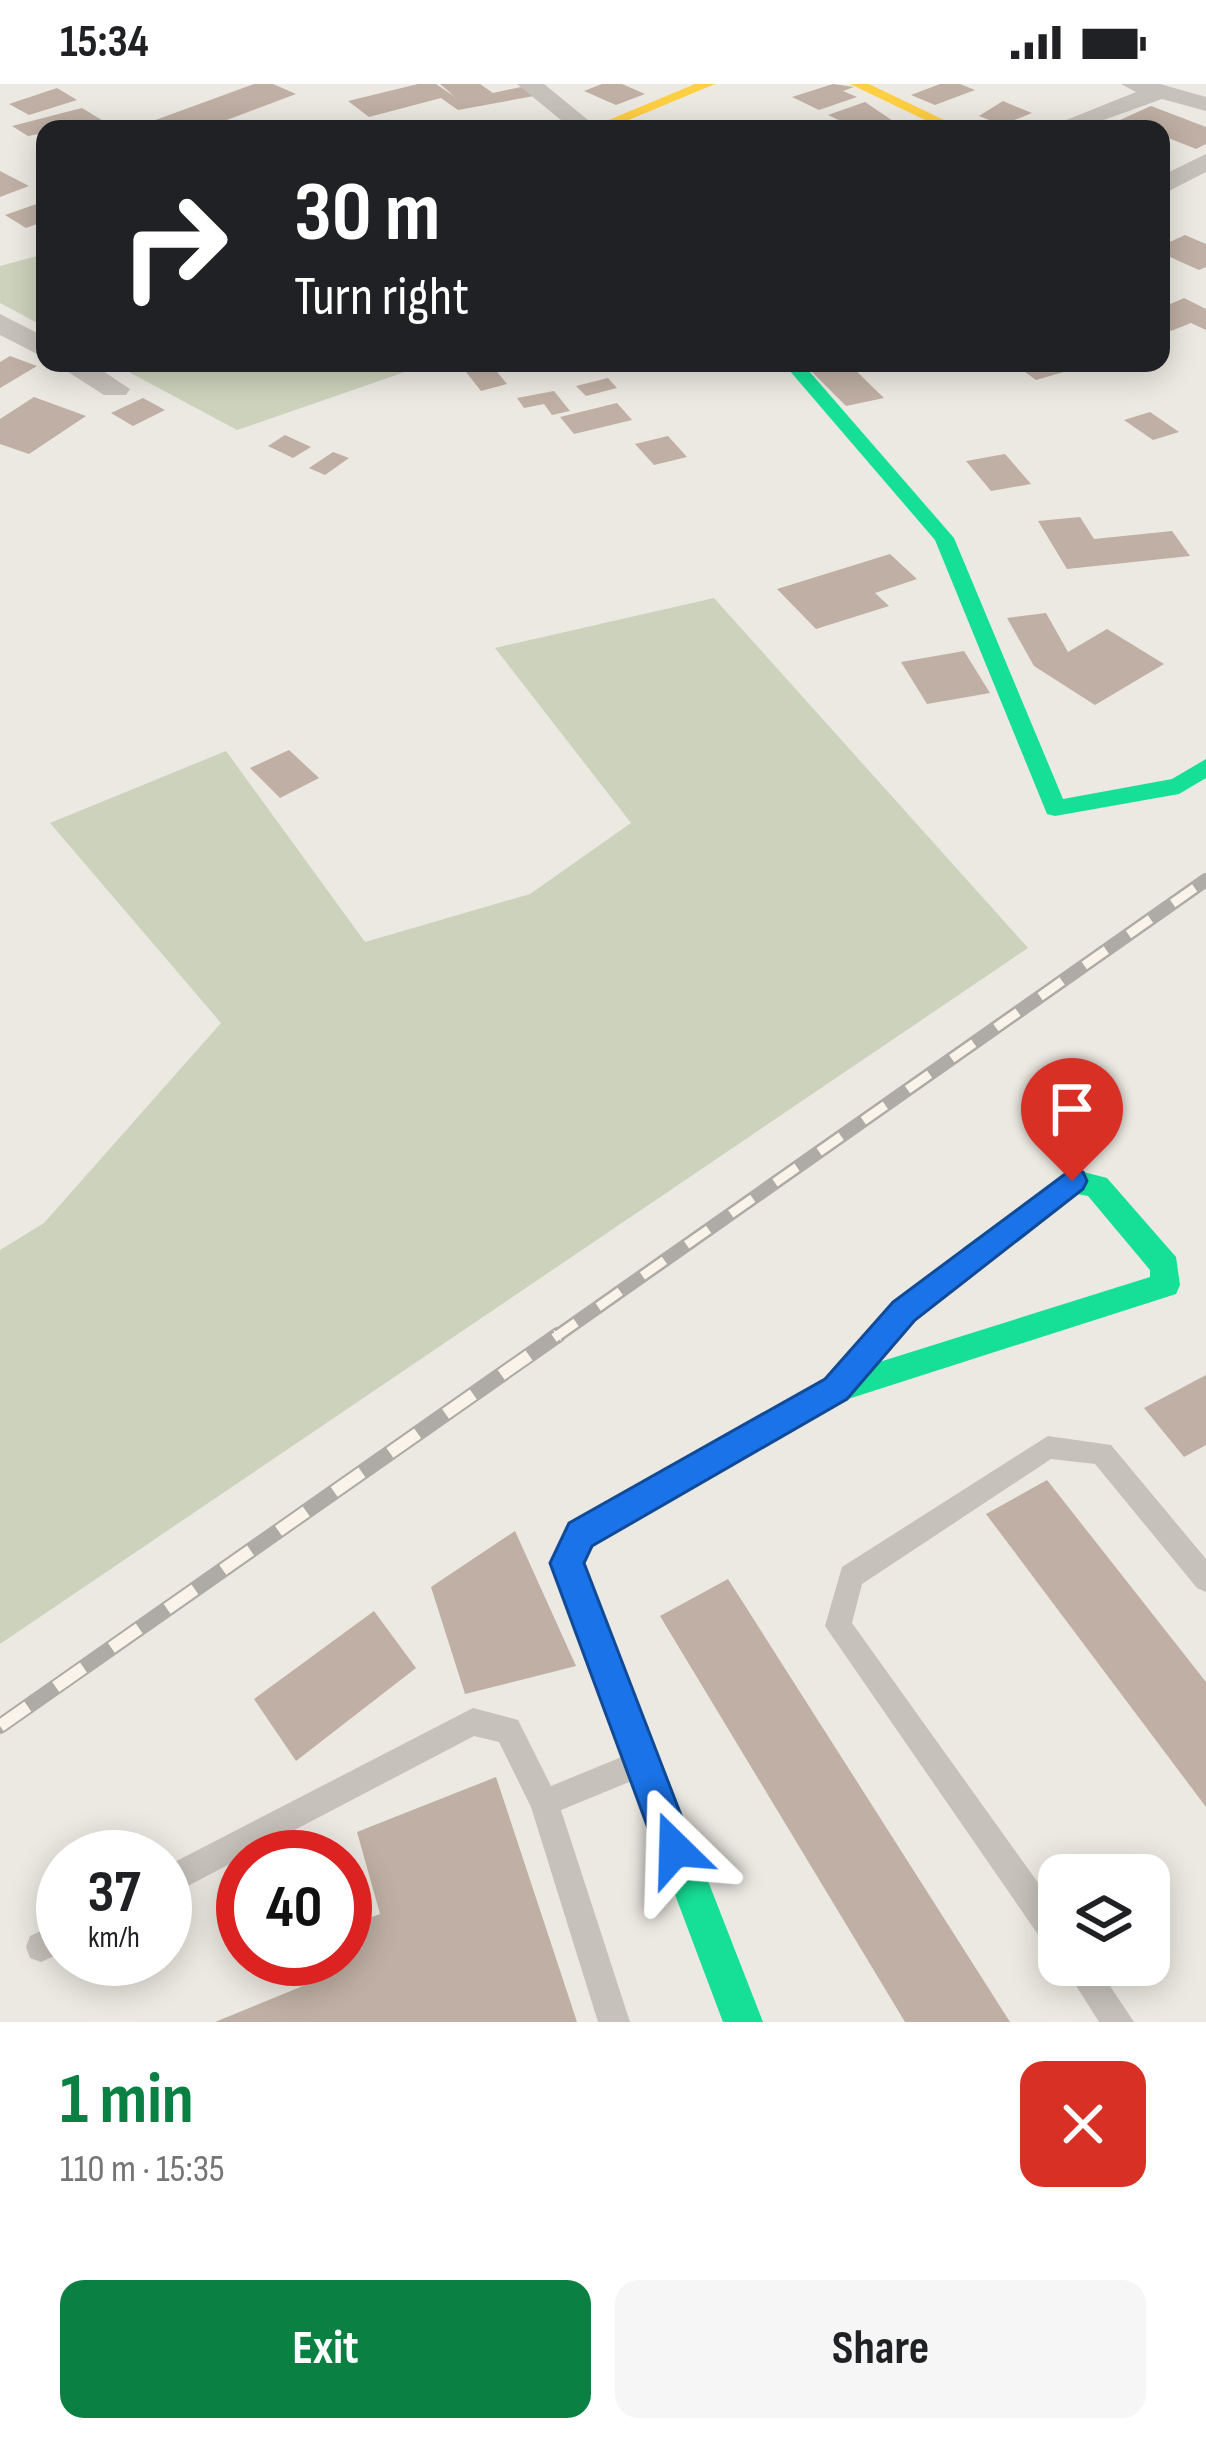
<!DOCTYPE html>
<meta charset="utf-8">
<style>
body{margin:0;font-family:"Sofia Sans Condensed",sans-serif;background:#f6f6f6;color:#202124;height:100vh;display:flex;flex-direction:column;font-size:45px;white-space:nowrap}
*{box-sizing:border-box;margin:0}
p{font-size:39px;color:#757577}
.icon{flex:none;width:66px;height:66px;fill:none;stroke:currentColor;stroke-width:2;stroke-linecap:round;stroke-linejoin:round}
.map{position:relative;height:1938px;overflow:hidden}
.sheet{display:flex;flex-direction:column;background:#fff;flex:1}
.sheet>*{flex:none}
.banner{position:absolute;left:36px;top:36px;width:1134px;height:252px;border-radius:24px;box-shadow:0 6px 30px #0003;background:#202124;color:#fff;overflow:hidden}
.controls{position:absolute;left:1038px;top:1770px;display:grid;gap:24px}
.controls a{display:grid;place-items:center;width:132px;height:132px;border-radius:24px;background:#fff;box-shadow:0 6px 30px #0003;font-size:60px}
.speed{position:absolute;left:36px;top:1746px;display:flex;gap:24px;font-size:60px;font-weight:700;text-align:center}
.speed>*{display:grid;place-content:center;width:156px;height:156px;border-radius:50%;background:#fff;box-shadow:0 6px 30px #0003;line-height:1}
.speed small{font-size:30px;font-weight:400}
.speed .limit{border:18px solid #d22;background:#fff;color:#111}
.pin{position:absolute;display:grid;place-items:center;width:102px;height:102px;color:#fff;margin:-123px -51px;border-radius:50% 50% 50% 0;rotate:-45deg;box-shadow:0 0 12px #0007}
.pin .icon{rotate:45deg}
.me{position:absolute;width:132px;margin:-66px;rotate:338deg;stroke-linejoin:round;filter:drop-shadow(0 0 9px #0008)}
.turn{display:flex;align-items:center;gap:42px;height:252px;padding:0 60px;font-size:54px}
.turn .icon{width:156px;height:156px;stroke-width:2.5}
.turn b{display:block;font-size:84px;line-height:102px}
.round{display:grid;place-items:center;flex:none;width:126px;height:126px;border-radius:24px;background:#f6f6f6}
.summary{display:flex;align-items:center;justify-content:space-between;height:204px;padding:0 60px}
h1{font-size:72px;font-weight:700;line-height:90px;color:#0b8043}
.primary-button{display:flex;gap:24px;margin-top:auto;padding:24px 60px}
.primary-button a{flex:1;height:138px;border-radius:24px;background:#0b8043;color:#fff;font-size:48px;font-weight:700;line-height:138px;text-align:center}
.primary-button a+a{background:#f6f6f6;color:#202124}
.status{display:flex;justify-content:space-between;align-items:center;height:84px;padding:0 60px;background:#fff;direction:ltr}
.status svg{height:33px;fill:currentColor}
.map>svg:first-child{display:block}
.green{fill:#ccd2bc}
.building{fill:#bfafa4}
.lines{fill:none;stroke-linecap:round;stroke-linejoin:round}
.lane{fill:#c6c1ba;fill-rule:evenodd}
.street{fill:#c6c1ba;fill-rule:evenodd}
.fast{fill:#16e098;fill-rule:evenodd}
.slow{fill:#ffcf43;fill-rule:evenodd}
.rail-far1-casing{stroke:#aeaaa5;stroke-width:14}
.rail-casing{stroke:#aeaaa5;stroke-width:16}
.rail-far1{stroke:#f9f3e9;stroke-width:9;stroke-dasharray:27;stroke-linecap:butt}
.rail{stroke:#f9f3e9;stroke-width:12;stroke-dasharray:34;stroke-linecap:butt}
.route{fill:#1a73e8;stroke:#114b97;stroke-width:3}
</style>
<div class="status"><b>15:34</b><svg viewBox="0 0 49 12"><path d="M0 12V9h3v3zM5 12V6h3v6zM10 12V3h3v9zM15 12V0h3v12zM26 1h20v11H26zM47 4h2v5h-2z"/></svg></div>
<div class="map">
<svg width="1206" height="1938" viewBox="0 0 1206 1938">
<rect width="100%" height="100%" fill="#ece9e2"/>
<!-- green -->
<path class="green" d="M 45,170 L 45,243 L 0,219 L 0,182 Z
M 112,279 L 431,279 L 237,346 Z
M 714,514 L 1028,864 L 0,1560 L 0,1166 L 44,1139 L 221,939 L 50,739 L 226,667 L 365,858 L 530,810 L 631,739 L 495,564 Z"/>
<!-- building -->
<path class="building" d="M 254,0 L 273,0 L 296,10 L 203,45 L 165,45 L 150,38 Z
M 418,0 L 436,0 L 455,13 L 440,0 L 480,0 L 493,9 L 521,3 L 534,12 L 458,26 L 441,14 L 369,33 L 348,17 Z
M 602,0 L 622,0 L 645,10 L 616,21 L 584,7 Z
M 833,0 L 854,3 L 843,7 L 857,13 L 819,26 L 792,13 Z
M 940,0 L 960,0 L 975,6 L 935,21 L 911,11 Z
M 57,4 L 77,16 L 29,31 L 9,20 Z
M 1003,17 L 1017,23 L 1032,29 L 1002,41 L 979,32 Z
M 865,18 L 893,37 L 851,42 L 828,31 Z
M 1151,22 L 1206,43 L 1206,60 L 1196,65 L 1161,51 L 1161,45 L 1120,36 Z
M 82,24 L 105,38 L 28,52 L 12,42 Z
M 0,87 L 29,102 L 0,113 Z
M 45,117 L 45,145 L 37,140 L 26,144 L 5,131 Z
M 1185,151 L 1206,160 L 1206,183 L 1199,186 L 1161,169 L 1161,162 Z
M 1184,214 L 1206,225 L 1206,246 L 1191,239 L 1171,247 L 1161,242 L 1161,224 Z
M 10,272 L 37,282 L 0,304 L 0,278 Z
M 459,279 L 490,279 L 507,300 L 481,307 Z
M 803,279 L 848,279 L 884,314 L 846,322 Z
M 1013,279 L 1075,279 L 1081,283 L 1036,296 Z
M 608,294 L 617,304 L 586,312 L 576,302 Z
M 554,307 L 570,327 L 552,331 L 544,320 L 524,324 L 517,314 Z
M 34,313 L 86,332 L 29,370 L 0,360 L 0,335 Z
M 143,314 L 165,326 L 133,342 L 111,329 Z
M 617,319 L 632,336 L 574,350 L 560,333 Z
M 1150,328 L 1179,348 L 1153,356 L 1124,336 Z
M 285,351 L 311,363 L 293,374 L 268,362 Z
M 668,352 L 687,373 L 654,381 L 635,360 Z
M 333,368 L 349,374 L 325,391 L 309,384 Z
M 1005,370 L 1031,400 L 991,407 L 966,377 Z
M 1080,433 L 1094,455 L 1172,447 L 1190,472 L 1067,485 L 1038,437 Z
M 890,470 L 917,495 L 875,509 L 889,522 L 816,545 L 777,505 Z
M 1046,529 L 1068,568 L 1107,545 L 1164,580 L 1095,621 L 1034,582 L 1007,534 Z
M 964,567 L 990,609 L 927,620 L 901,578 Z
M 289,666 L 319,694 L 280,714 L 250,684 Z
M 1206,1291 L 1206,1361 L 1184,1373 L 1144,1324 Z
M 1047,1396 L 1206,1598 L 1206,1723 L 986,1430 Z
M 515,1447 L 576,1582 L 465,1610 L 431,1503 Z
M 728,1495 L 1010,1938 L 905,1938 L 660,1532 Z
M 374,1527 L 416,1584 L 296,1677 L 254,1615 Z
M 496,1693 L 577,1938 L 215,1938 L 325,1893 L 321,1875 L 345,1875 L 345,1843 L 380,1830 L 357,1748 Z"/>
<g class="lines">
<!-- lane -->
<path class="lane" d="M 1048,1352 L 1111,1361 L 1206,1475 L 1206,1508 L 1197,1504 L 1095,1380 L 1051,1375 L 862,1500 L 852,1539 L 1059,1828 L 1059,1869 L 1048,1865 L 825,1542 L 842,1483 Z
M 473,1624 L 518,1636 L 551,1702 L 629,1670 L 639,1674 L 643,1684 L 639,1694 L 561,1726 L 630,1938 L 598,1938 L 531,1723 L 499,1658 L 474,1652 L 165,1814 L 165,1783 Z
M 63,1837 L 63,1868 L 41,1878 L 30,1874 L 26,1863 L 30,1852 Z
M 1063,1881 L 1096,1881 L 1134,1938 L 1099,1938 Z"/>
<!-- street -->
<path class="street" d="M 517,0 L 544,0 L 599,45 L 572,45 Z
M 1121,0 L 1160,0 L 1206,13 L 1206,27 L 1162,15 L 1079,45 L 1044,45 L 1136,8 Z
M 1206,70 L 1206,88 L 1161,111 L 1161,92 Z
M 0,230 L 45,253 L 45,274 L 0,251 Z
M 54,279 L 91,279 L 130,305 L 126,311 L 104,311 Z"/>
<!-- fast -->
<path class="fast" d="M 783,279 L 802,279 L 954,454 L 1063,715 L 1172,695 L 1206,675 L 1206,694 L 1179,710 L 1055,732 L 1047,730 L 935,456 Z
M 1072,1085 L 1107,1094 L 1176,1173 L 1180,1201 L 1176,1210 L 845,1316 L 592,1462 L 584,1479 L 763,1938 L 723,1938 L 550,1479 L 568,1440 L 825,1295 L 1150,1193 L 1150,1186 L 1088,1112 L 1077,1110 L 985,1182 L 974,1186 L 963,1182 L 959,1173 L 963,1164 Z"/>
<!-- slow -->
<path class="slow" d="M 695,0 L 715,0 L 607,45 L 587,45 Z
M 850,0 L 869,0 L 963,45 L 944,45 Z
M 974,1160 L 985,1164 L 989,1173 L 985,1182 L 915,1236 L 847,1315 L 836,1319 L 825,1315 L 820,1305 L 825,1295 L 893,1218 Z"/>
<!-- rail-far1 casing -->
<g class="rail-far1-casing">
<path id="rail-far1" d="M 554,1254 L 1206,796"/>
</g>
<!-- rail casing -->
<g class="rail-casing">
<path id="rail" d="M 0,1642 L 558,1251"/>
</g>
<!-- rail-far1 -->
<use href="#rail-far1" class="rail-far1"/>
<!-- rail -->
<use href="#rail" class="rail"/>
</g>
<!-- route -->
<path class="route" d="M 1072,1085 L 1083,1088 L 1087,1097 L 1083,1105 L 915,1236 L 847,1315 L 592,1462 L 584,1479 L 694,1765 L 688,1779 L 675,1784 L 661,1779 L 550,1479 L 569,1439 L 825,1295 L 893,1218 Z"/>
</svg>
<div class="controls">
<a><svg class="icon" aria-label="layers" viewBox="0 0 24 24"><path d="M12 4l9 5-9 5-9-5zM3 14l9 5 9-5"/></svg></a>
</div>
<div class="speed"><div>37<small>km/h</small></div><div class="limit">40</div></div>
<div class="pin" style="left:1072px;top:1097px;background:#d93025"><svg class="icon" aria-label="arrive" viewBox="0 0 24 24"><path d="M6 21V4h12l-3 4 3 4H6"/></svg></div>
<svg class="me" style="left:675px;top:1765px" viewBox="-20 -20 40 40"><path d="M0-17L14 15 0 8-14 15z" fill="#1a73e8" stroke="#fff" stroke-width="4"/></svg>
<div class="banner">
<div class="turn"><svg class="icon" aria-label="right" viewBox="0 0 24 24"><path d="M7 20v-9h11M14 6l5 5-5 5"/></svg><div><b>30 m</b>Turn right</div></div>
</div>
</div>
<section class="sheet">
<div class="summary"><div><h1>1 min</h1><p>110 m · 15:35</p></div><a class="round" style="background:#d93025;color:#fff"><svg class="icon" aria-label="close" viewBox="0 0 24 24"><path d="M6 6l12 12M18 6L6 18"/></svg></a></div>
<div class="primary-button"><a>Exit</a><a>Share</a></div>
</section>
